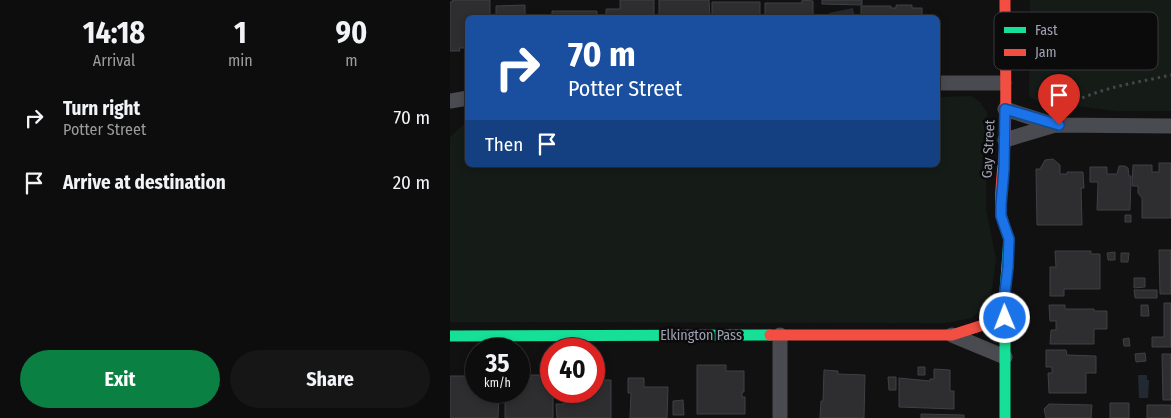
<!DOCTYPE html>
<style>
body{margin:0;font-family:"Fira Sans Condensed",sans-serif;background:#161616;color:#f1f3f6;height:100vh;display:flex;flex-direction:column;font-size:19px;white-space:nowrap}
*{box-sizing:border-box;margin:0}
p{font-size:16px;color:#9a9c9d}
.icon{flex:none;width:28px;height:28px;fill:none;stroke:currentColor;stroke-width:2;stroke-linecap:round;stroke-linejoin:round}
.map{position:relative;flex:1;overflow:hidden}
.side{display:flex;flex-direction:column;background:#0d0d0d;width:450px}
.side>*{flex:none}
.hud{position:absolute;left:15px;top:15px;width:475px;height:152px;border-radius:8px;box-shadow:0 2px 8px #0003,0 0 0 1px #2d2d2e;background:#1a4fa0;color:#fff;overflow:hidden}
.speed{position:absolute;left:15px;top:338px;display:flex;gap:10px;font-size:25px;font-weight:700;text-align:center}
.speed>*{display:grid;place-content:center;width:65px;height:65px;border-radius:50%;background:#0d0d0d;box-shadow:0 2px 8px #0003,0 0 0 1px #2d2d2e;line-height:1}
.speed small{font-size:12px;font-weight:400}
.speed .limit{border:8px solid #d22;background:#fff;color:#111}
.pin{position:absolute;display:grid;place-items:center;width:42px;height:42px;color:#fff;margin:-51px -21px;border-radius:50% 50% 50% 0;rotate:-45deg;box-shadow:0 0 5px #0007}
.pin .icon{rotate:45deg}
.me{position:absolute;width:55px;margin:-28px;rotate:359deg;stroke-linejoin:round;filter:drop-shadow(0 0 4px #0008)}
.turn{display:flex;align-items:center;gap:18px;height:105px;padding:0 20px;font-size:22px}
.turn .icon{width:65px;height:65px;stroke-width:2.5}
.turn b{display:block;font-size:35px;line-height:42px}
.then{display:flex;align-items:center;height:48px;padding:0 20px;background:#0003;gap:10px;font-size:19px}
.eta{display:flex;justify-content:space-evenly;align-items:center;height:85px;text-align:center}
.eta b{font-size:30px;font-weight:700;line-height:35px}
.button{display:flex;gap:10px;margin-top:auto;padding:10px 20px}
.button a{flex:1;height:58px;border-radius:30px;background:#0b8043;color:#fff;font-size:20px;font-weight:700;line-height:58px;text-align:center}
.button a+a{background:#161616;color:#f1f3f6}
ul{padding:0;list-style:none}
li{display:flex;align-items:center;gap:15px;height:65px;padding:0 20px}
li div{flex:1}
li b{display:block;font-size:19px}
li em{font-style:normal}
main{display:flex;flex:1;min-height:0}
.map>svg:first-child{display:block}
.green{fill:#151b17}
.water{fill:#232933}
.building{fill:#2e2e31;stroke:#3f4045}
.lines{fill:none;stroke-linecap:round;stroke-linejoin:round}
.path{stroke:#46474c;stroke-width:3;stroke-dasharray:2.5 4;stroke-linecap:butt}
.street{stroke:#4a4b51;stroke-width:15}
.fast{stroke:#16e098;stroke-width:11}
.jam{stroke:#f24e42;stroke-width:11}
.route-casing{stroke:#114b97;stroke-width:12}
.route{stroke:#1a73e8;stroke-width:9}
.labels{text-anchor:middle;stroke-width:5;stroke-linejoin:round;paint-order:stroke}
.street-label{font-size:14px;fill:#a0a2b4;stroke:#0b0b0c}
.key{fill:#0b0b0c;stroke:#38383e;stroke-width:1}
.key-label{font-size:14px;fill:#a0a2b4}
</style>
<main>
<section class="side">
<div class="eta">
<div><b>14:18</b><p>Arrival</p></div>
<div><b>1</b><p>min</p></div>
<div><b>90</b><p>m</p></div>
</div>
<ul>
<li><svg class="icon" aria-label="right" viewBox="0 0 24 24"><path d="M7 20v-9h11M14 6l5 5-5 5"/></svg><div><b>Turn right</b><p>Potter Street</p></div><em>70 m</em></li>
<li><svg class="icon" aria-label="arrive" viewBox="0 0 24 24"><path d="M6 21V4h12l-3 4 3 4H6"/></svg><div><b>Arrive at destination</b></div><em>20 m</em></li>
</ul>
<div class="button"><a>Exit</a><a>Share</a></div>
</section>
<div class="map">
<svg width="721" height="418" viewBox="0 0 721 418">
<rect width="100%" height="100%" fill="#111"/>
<!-- green -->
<path class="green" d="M 580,0 L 721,0 L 721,111 L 666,111 L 611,104 L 596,107 L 579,96 Z
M 521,96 L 530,102 L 537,113 L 536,209 L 546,259 L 540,303 L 522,318 L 496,323 L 0,322 L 0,137 L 17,121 L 18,165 L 488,165 L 488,97 Z"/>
<!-- water -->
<path class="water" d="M 403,8 L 405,17 L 379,17 L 379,13 Z
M 688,375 L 697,375 L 697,380 L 699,380 L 698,398 L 689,398 Z"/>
<!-- building -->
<path class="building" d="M 2,0 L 40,0 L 40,18 L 18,18 L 18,48 L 9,48 L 10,51 L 0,51 L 0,2 L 3,2 Z
M 170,0 L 204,0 L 204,18 L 156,18 L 156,9 L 170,9 Z
M 209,0 L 259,0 L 260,18 L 209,18 Z
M 352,0 L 363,1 L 363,18 L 315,18 L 315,3 L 352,3 Z
M 372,0 L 412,0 L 412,5 L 372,4 Z
M 262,2 L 310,2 L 310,18 L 262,18 Z
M 75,5 L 75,18 L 46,18 L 46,6 Z
M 446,5 L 462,5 L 462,8 L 472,8 L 472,18 L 411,18 L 411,6 L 441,6 L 441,8 L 446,8 Z
M 102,11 L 147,11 L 147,18 L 102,18 Z
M 603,159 L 610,165 L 610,174 L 617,174 L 617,172 L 633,172 L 634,188 L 631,188 L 632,225 L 587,225 L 586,169 L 590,169 L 595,160 Z
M 709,163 L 721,163 L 721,218 L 692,218 L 692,198 L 688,193 L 688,186 L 682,186 L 683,165 L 702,165 L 702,172 L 709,172 Z
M 669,166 L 675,166 L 678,168 L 679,176 L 681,176 L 680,210 L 647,210 L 648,182 L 640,182 L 640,167 L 657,167 L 657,174 L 667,174 Z
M 675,215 L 681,215 L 681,222 L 675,222 Z
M 709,250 L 721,250 L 721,294 L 710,294 Z
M 605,251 L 641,251 L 641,254 L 650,254 L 650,289 L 614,289 L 614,296 L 600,296 L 600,267 L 606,267 Z
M 665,252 L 665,260 L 658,260 L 657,253 Z
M 671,253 L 679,253 L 678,262 L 671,262 Z
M 684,278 L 695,278 L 695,287 L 684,288 Z
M 684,290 L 707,290 L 707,298 L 685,298 Z
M 714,303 L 721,303 L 721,347 L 702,347 L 702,337 L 714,337 Z
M 599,305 L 615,305 L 615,309 L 644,309 L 644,311 L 657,311 L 657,329 L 644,329 L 644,344 L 600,344 L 601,330 L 606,330 L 606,321 L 600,321 Z
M 691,305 L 698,305 L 699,316 L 691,316 Z
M 679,338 L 680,346 L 674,346 L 673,339 Z
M 596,350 L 616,350 L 617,355 L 646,356 L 646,373 L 636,373 L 636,393 L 599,393 L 598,373 L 602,373 L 602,367 L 596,367 Z
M 695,353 L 696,361 L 686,362 L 685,354 Z
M 712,354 L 721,354 L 721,400 L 713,400 Z
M 247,365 L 276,365 L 276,371 L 294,371 L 294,392 L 292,392 L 292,397 L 295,397 L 295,414 L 247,414 Z
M 468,367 L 475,367 L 475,375 L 468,375 Z
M 484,369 L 500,370 L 500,391 L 504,391 L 504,409 L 449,407 L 449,378 L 480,381 L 480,379 L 484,379 Z
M 374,370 L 388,371 L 388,374 L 415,375 L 414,418 L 370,418 L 371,401 L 373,401 Z
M 25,373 L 26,391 L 49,391 L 48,418 L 0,418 L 0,376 L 25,376 Z
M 81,375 L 101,375 L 101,391 L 103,391 L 103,418 L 55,418 L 55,391 L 69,391 L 69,376 L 75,376 L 75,379 L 81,379 Z
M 144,375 L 154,375 L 154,380 L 161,380 L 161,418 L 107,418 L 106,404 L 114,404 L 113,396 L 109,395 L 109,391 L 144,391 Z
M 438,377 L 446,377 L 446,390 L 439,390 Z
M 178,378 L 194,378 L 194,387 L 218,387 L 217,418 L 180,418 L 181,393 L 178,393 Z
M 233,400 L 234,415 L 223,415 L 223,401 Z
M 660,403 L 679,403 L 679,418 L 660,418 Z
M 599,404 L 642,405 L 641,418 L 596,418 L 594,409 Z
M 697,405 L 721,405 L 721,418 L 697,418 Z
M 471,414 L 514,415 L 514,418 L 471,418 Z"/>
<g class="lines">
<!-- path -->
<path class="path" d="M 615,107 C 645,88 686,83 721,75"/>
<!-- street -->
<path class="street" d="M 488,83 L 554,83
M 0,101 L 18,98
M 555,109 L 605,125 L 721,126
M 555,140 L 605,125
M 502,335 L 555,357
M 330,418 L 330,335"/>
<!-- fast -->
<path class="fast" d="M 553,222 L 559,239 L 555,292 L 555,418
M 0,336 L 320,335"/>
<!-- jam -->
<path class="jam" d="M 553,222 C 547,204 554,163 555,142 C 557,95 555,47 555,0
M 320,335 L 502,335 L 555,318"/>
</g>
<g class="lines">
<!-- route casing -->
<g class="route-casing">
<path id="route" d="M 555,318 L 555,292 L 558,267 L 559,239 L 551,216 L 551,205 L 554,169 L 555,109 L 609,125"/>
</g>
<!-- route -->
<use href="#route" class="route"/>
</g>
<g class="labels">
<!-- street labels -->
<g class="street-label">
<text transform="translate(538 149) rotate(-87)" y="5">Gay Street</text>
<text x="251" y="340">Elkington Pass</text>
</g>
</g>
<!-- legend -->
<rect x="544" y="12" width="164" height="58" rx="8" class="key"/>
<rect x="554" y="27" width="22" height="6" fill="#16e098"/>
<rect x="554" y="49" width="22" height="7" fill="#f24e42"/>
<g class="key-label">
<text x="585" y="35">Fast</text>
<text x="585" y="57">Jam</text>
</g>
</svg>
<div class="speed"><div>35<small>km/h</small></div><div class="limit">40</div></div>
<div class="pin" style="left:609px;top:125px;background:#d93025"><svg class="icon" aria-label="arrive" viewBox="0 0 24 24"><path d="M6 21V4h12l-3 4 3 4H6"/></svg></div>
<svg class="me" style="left:555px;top:318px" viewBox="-20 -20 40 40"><circle r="17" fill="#1a73e8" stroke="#fff" stroke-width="3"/><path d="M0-11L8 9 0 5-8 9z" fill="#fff"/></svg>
<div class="hud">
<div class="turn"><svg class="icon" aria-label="right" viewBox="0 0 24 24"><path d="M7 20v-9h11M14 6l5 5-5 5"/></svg><div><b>70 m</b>Potter Street</div></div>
<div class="then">Then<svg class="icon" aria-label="arrive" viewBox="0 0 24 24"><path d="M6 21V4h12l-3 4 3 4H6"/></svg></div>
</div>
</div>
</main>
